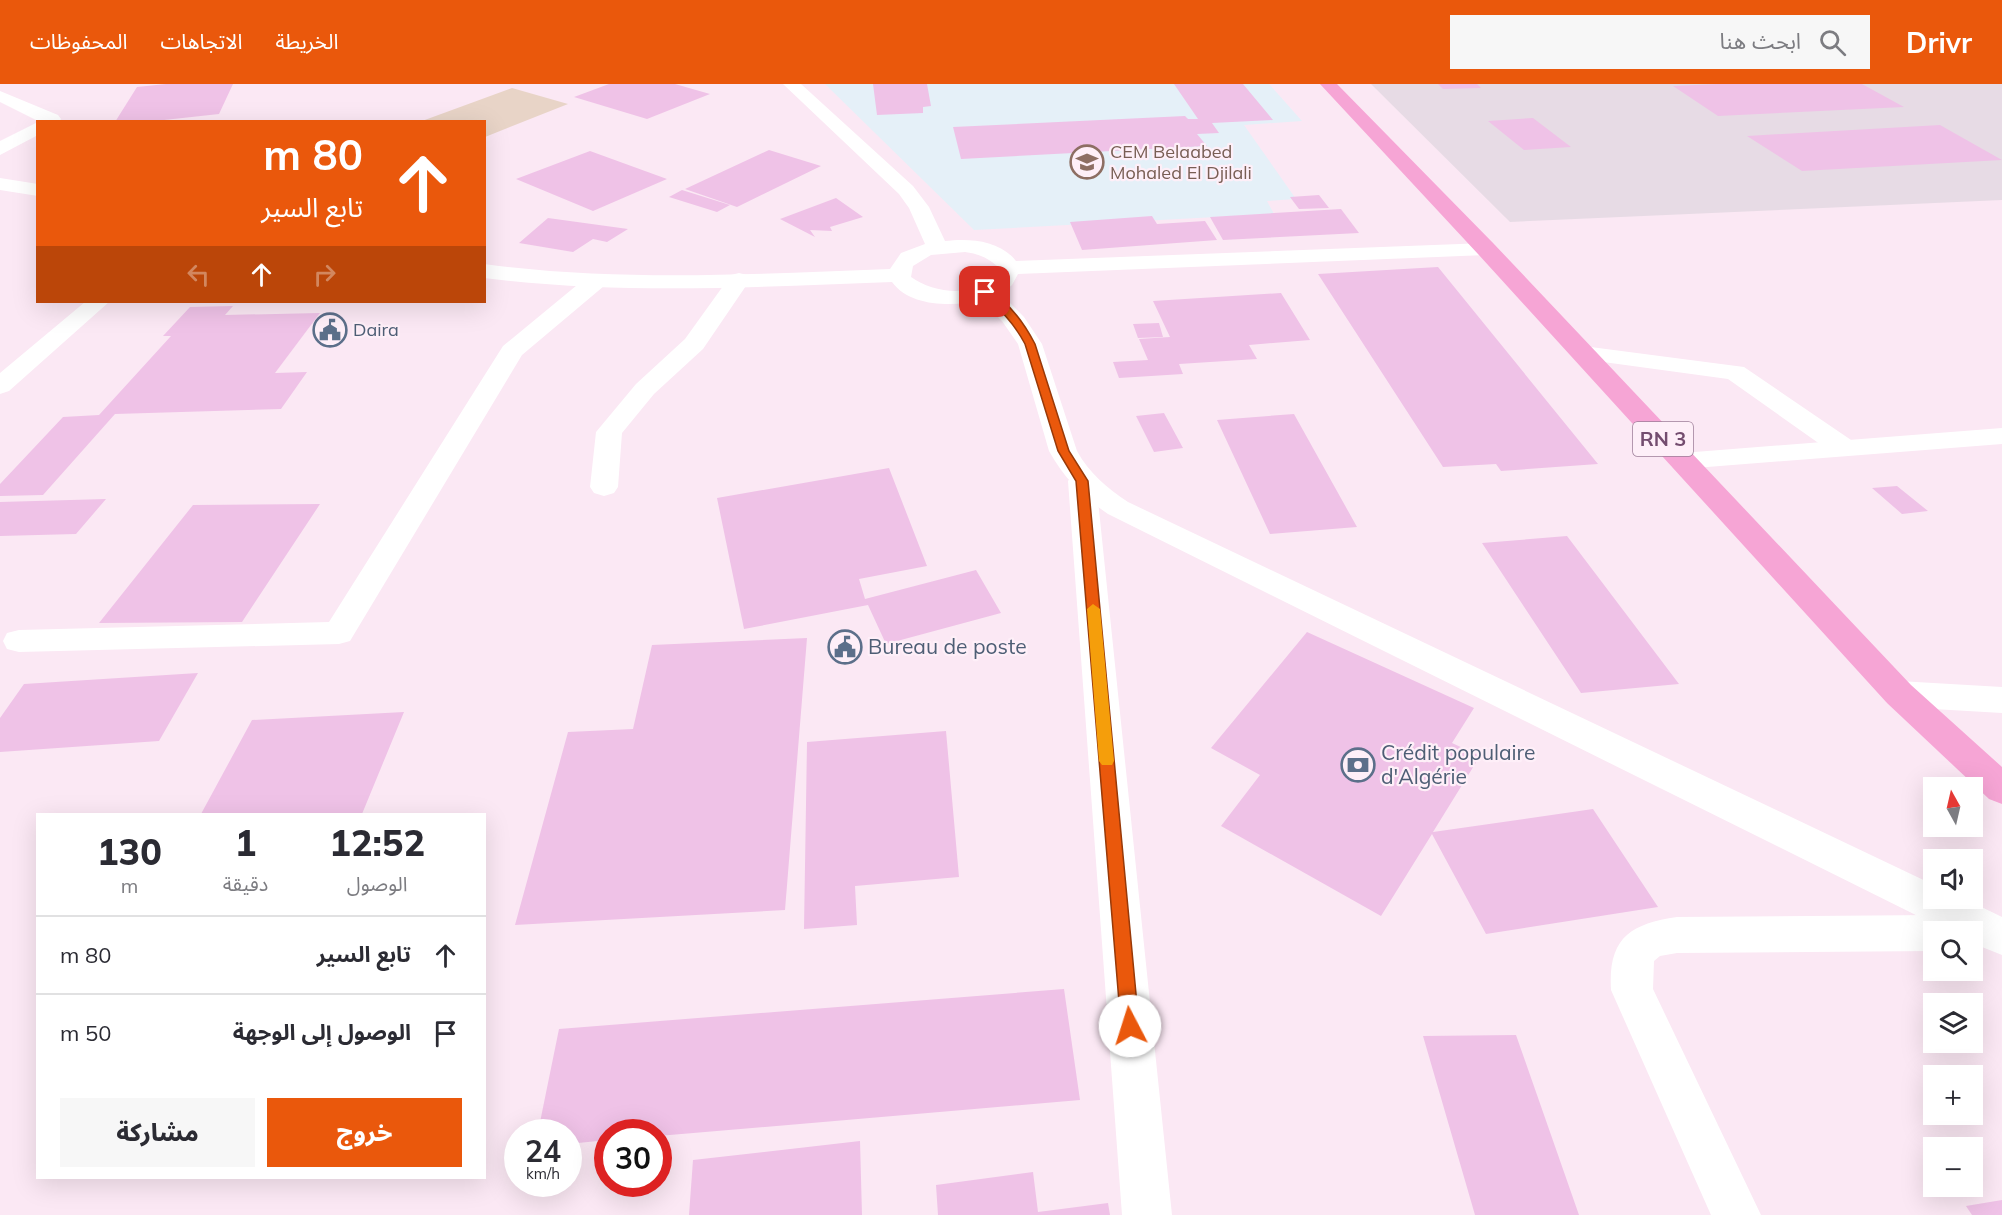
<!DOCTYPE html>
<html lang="ar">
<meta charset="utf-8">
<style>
body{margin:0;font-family:Mulish,"Noto Sans Arabic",sans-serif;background:#f7f7f7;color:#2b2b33;direction:rtl;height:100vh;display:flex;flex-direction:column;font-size:22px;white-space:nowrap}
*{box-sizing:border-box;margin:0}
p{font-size:20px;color:#7c7c81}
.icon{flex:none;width:33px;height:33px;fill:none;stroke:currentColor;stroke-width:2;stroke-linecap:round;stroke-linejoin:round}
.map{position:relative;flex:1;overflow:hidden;direction:ltr}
.side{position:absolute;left:36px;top:729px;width:450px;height:366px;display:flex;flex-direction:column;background:#fff;border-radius:0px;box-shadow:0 6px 24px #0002;direction:rtl}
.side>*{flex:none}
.banner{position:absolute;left:36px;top:36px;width:450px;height:183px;border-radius:0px;box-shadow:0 6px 24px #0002;direction:rtl;background:#ea580c;color:#fff;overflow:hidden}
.needle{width:39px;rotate:352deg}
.tools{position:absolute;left:1923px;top:693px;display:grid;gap:12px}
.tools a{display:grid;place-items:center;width:60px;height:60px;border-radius:0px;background:#fff;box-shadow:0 6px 24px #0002;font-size:30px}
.speed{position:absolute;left:504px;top:1035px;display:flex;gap:12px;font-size:30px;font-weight:700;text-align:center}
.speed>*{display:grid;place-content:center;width:78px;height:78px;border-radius:50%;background:#fff;box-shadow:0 6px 24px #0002;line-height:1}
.speed small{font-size:15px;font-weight:400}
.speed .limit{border:9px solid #d22;background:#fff;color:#111}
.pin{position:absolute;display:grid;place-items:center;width:51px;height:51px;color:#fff;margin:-26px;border-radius:12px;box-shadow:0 3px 9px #0006}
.me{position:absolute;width:66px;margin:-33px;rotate:355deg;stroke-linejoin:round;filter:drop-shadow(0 0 4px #0008)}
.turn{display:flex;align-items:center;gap:21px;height:126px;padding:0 24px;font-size:27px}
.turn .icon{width:78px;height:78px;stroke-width:2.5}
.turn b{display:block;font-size:42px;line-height:51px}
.lanes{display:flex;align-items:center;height:57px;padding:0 24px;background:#0003;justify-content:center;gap:30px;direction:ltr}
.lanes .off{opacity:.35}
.eta{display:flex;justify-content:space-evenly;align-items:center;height:102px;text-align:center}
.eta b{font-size:36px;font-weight:800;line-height:42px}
.primary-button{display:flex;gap:12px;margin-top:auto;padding:12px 24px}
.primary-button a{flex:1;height:69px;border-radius:0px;background:#ea580c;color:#fff;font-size:24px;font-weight:800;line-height:69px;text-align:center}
.primary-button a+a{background:#f7f7f7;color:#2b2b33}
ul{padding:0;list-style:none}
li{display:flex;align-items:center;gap:18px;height:78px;padding:0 24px;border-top:2px solid #e1e1e2}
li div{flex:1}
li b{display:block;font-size:22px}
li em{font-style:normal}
header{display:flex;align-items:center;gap:36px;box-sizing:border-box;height:84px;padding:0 30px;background:#ea580c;color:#fff}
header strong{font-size:28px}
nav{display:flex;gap:33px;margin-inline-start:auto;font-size:21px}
.search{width:420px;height:54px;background:#f7f7f7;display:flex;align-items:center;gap:15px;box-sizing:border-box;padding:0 21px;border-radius:0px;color:#7c7c81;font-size:22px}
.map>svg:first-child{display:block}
.industrial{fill:#e7dbe5}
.education{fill:#e5f0f8}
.green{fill:#e8d4c7}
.building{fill:#efc2e7}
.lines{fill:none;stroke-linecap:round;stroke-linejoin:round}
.service{fill:#fff;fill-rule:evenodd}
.minor{fill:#fff;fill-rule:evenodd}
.tertiary{fill:#fff;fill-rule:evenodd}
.primary{fill:#f6a5d5;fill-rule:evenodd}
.route{fill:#ea580c;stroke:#983908;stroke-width:1.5}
.slow{fill:#f59e0b}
.labels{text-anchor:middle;stroke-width:4.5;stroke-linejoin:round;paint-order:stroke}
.far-education-label{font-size:18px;fill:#785e54;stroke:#feeff8;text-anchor:start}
.far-service-label{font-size:18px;fill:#4e5e75;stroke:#feeff8;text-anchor:start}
.shield{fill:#feeff8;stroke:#9d7e98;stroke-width:1.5}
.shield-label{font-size:20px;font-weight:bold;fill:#744d6f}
.service-label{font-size:21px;fill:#4e5e75;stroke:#feeff8;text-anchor:start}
</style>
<header>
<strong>Drivr</strong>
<div class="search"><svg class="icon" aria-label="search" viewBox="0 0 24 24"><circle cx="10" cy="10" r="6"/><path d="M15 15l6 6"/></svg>ابحث هنا</div>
<nav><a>الخريطة</a><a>الاتجاهات</a><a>المحفوظات</a></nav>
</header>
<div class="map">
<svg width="2002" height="1131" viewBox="0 0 2002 1131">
<rect width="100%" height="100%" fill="#fbe8f4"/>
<!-- industrial -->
<path class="industrial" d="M 1371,0 L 2002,0 L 2002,116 L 1510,138 Z"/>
<!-- education -->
<path class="education" d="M 825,0 L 1269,0 L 1302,37 L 1244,41 L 1296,115 L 1267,117 L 1274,130 L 974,146 Z"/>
<!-- green -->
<path class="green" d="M 512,4 L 568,20 L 485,53 L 484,38 L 422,37 Z"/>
<!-- building -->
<path class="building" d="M 166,0 L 233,0 L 219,30 L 146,38 L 115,38 L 137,3 Z
M 609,0 L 675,0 L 710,10 L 647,35 L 574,13 Z
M 873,0 L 927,0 L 931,22 L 923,23 L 923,29 L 877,31 Z
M 1174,0 L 1243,0 L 1273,36 L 1212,39 L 1219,49 L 1197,50 L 1207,62 L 961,75 L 953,43 L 1185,32 L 1188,35 L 1198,35 Z
M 1438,0 L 1477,0 L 1481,4 L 1443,5 Z
M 1718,0 L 1862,0 L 1904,23 L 1718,32 L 1673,2 Z
M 1533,34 L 1571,63 L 1524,66 L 1488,37 Z
M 1940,41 L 2002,76 L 1802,87 L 1747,52 Z
M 769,66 L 821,82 L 737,123 L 685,105 Z
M 590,67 L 667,95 L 593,127 L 516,95 Z
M 682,106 L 730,121 L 717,128 L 669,113 Z
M 1319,111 L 1329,124 L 1299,125 L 1290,113 Z
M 836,114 L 863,133 L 830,143 L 832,147 L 810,146 L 815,153 L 780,135 Z
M 1341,125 L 1359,149 L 1223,156 L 1210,133 Z
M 1152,132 L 1157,140 L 1205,137 L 1217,156 L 1082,166 L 1070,138 Z
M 548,134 L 628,145 L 607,158 L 593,155 L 573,168 L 519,159 Z
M 1438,183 L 1598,380 L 1501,387 L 1496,380 L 1443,383 L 1318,190 Z
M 1281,209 L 1310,256 L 1249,261 L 1257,275 L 1179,280 L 1183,290 L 1119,294 L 1113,278 L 1148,276 L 1139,255 L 1170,253 L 1153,217 Z
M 233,222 L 225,231 L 320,229 L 275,289 L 307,288 L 281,325 L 115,330 L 43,411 L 0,412 L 0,400 L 63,333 L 99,331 L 171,252 L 163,252 L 190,223 Z
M 1159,239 L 1163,253 L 1138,254 L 1133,240 Z
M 1164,329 L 1183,364 L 1154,368 L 1136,332 Z
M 1294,330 L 1357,443 L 1270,450 L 1217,336 Z
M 889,384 L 927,482 L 859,495 L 865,515 L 976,486 L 1001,529 L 886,560 L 868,521 L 744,545 L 717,414 Z
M 1897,402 L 1928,427 L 1902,430 L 1872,404 Z
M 106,415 L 76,450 L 0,452 L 0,418 Z
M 320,420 L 242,538 L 99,539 L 193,421 Z
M 1567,452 L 1679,600 L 1581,609 L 1482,459 Z
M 1307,548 L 1474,624 L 1452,659 L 1480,672 L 1433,748 L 1593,725 L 1658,823 L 1486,850 L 1432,750 L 1381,832 L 1221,742 L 1260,691 L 1211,664 Z
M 807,554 L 785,826 L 515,841 L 568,648 L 633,645 L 652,561 Z
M 198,589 L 159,657 L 0,668 L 0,634 L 24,600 Z
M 404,628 L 362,730 L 201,730 L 252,636 Z
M 946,647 L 959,793 L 855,802 L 857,841 L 804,845 L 807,658 Z
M 1064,905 L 1080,1016 L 658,1052 L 658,1048 L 608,1048 L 608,1056 L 568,1060 L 568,1048 L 538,1048 L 559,945 Z
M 1516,951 L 1579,1131 L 1475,1131 L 1423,952 Z
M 860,1057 L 862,1131 L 689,1131 L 693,1076 Z
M 1033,1088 L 1038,1128 L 1108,1119 L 1110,1131 L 938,1131 L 936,1101 Z
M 2002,1116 L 2002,1131 L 1972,1131 L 1966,1122 Z"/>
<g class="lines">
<!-- service -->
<path class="service" d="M 739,189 L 747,191 L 750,196 L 703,265 L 654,310 L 622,349 L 618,403 L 614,409 L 604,412 L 594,409 L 590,403 L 596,348 L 636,300 L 685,255 L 731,191 Z
M 596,190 L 604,192 L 607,197 L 604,202 L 522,271 L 350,557 L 339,560 L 19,568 L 7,565 L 3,557 L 7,549 L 19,546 L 329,538 L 503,262 L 588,192 Z
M 1583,262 L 1744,283 L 1854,358 L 1858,364 L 1854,370 L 1844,372 L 1834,370 L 1728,295 L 1574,274 L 1571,269 L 1574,264 Z
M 1899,597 L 2002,603 L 2002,629 L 1899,623 L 1887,619 L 1882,610 L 1887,601 Z"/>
<!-- minor -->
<path class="minor" d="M 0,7 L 58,31 L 61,35 L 59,38 L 40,38 L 0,18 Z
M 38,38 L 38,51 L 0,71 L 0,57 Z
M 85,218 L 109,218 L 9,307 L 0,310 L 0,289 Z
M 2002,344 L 2002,360 L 1682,385 L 1672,383 L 1668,377 L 1672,371 L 1682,369 Z
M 1082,389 L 1092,391 L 1096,397 L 1172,1131 L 1122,1131 L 1068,397 L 1072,391 Z
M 1934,831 L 1949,836 L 1954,848 L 1934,848 L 1934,867 L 1677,869 L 1660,872 L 1654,877 L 1653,905 L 1761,1131 L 1711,1131 L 1611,906 C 1608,855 1629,840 1677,833 Z"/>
<!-- tertiary -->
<path class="tertiary" d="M 783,0 L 801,0 L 913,102 L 929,123 L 945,157 C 969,154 1000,156 1016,177 L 1486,159 L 1494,160 L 1497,165 L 1494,170 L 1486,171 L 1018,190 L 1012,201 L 1001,210 L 1024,233 L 1042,260 L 1077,367 C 1089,389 1107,404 1128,418 L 1934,801 L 1934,814 L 1963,814 L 2002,833 L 2002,871 L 1972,859 L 1972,848 L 1950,848 L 1108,430 C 1083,413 1064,394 1049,367 L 1018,260 L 1002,237 L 981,217 C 954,222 911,224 892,198 C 756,203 621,211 484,194 L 484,180 C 620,198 754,190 890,185 L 901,169 L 925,160 L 909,124 L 899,110 ZM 965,168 C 979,170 989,174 999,184 C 983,215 936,211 911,193 L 913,182 L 931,171 Z
M 0,94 L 38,100 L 38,112 L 0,106 Z"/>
<!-- primary -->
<path class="primary" d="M 1320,0 L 1337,0 L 1494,160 L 1911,601 L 2002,683 L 2002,720 L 1989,715 L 1887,619 L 1478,170 Z"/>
</g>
<!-- route -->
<path class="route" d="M 985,206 C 1007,215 1024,239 1035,260 L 1069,367 L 1088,397 L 1139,942 L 1137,948 L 1130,950 L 1124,948 L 1121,942 L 1076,397 L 1058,367 L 1025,260 C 1014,239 1000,225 982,210 L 980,208 Z"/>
<!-- slow -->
<path class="slow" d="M 1093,520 L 1100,525 L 1114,677 L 1112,681 L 1102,681 L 1099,677 L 1087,525 Z"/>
<!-- icons -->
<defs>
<g id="school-ring" transform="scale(1.725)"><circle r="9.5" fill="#feeff8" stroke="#8d6e63" stroke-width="1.5"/><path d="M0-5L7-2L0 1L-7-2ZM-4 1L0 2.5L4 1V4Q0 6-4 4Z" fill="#8d6e63"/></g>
<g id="civic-ring" transform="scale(1.725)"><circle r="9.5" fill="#feeff8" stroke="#5c6f8a" stroke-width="1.5"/><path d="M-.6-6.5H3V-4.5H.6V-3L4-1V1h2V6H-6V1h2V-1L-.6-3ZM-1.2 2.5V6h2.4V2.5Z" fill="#5c6f8a"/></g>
<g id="bank-ring" transform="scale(1.725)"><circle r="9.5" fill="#feeff8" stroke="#5c6f8a" stroke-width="1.5"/><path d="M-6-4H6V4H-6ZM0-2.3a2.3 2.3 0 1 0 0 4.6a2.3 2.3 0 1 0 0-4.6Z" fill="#5c6f8a"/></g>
</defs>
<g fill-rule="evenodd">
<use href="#school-ring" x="1087" y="78"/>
<use href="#civic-ring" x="330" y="246"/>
<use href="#civic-ring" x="845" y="563"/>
<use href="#bank-ring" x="1358" y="681"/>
</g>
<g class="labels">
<!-- far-education labels -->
<g class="far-education-label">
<text x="1110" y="74">CEM Belaabed<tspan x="1110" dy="21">Mohaled El Djilali</tspan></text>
</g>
<!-- far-service labels -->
<g class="far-service-label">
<text x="353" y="252">Daira</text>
</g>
<!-- shield labels -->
<rect class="shield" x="1633" y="338" width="60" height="34" rx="4.5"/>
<g class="shield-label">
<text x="1663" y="362">RN 3</text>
</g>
<!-- service labels -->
<g class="service-label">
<text x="868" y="570">Bureau de poste</text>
<text x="1381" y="676">Crédit populaire<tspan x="1381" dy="24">d'Algérie</tspan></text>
</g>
</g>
</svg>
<div class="tools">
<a><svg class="needle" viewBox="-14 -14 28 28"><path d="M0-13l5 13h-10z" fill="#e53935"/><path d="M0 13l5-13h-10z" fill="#7c7c81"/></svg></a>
<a><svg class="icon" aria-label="sound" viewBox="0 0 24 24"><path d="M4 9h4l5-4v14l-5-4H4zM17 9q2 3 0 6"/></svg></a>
<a><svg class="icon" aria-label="search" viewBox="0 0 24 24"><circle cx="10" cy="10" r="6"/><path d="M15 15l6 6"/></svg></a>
<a><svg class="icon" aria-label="layers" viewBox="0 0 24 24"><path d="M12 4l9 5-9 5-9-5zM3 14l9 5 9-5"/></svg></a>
<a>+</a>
<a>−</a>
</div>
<div class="speed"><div>24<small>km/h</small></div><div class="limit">30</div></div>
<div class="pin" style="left:985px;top:208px;background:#d93025"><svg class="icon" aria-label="arrive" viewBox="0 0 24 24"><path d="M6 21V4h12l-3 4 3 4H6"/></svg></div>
<svg class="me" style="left:1130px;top:942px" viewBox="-20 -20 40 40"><circle r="19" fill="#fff"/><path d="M0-13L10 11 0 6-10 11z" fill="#ea580c"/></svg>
<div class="banner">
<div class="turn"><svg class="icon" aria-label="ahead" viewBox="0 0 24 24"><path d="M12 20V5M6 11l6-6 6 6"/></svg><div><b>80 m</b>تابع السير</div></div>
<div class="lanes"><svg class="icon off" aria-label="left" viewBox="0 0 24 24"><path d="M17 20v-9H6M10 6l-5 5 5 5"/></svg><svg class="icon" aria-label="ahead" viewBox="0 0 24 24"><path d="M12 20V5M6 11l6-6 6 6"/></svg><svg class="icon off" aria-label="right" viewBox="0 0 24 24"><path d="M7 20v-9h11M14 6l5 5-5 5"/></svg></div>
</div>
<section class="side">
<div class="eta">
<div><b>12:52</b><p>الوصول</p></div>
<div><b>1</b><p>دقيقة</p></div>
<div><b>130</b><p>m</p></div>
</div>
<ul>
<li><svg class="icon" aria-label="ahead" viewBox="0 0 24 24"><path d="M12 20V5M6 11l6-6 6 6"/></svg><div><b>تابع السير</b></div><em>80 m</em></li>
<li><svg class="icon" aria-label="arrive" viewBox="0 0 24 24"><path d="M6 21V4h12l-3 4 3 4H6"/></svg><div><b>الوصول إلى الوجهة</b></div><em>50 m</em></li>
</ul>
<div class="primary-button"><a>خروج</a><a>مشاركة</a></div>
</section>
</div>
